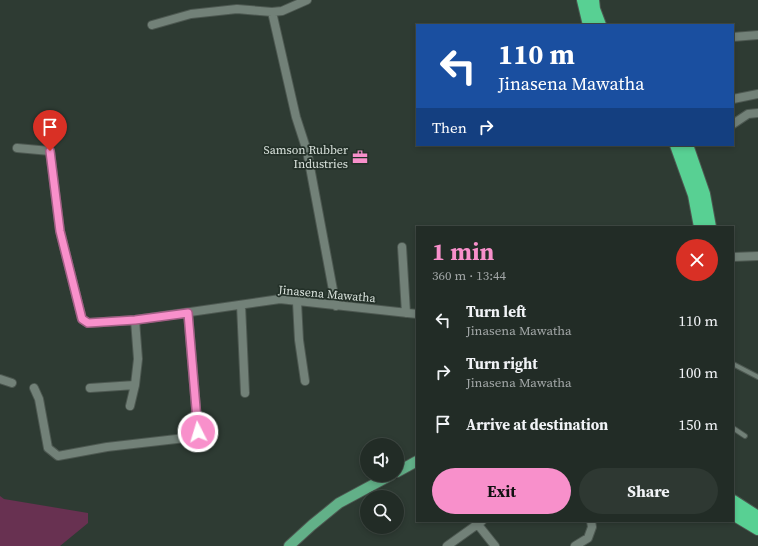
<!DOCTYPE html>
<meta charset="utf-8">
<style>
body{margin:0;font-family:"Source Serif 4",serif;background:#2e3832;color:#f1f3f6;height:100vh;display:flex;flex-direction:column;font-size:15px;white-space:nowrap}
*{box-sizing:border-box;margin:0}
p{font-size:13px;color:#a2a7a7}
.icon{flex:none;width:22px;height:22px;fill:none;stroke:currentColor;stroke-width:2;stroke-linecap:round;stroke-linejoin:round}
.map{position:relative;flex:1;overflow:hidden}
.side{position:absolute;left:416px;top:226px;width:318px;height:296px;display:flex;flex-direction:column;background:#222c26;border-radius:0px;box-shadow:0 2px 6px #0003,0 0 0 1px #3f4843}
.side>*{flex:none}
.hud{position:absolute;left:416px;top:24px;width:318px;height:122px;border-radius:0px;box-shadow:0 2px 6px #0003,0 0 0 1px #3f4843;background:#1a4fa0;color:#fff;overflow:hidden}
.fabs{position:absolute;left:360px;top:438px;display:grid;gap:8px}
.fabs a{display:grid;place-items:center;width:44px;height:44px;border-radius:50%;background:#222c26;box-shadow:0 2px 6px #0003,0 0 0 1px #3f4843;font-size:20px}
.pin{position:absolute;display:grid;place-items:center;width:34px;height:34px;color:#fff;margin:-41px -17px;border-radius:50% 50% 50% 0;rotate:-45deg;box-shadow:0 0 4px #0007}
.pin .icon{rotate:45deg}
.me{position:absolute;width:44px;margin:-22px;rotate:355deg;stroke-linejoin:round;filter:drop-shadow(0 0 3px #0008)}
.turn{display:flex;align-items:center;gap:14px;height:84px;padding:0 16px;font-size:18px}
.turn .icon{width:52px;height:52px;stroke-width:2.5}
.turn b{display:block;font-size:28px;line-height:34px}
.then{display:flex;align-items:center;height:38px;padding:0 16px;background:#0003;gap:8px;font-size:15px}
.round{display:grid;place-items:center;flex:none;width:42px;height:42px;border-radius:21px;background:#2e3832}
.headline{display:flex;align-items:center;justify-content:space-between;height:68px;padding:0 16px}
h1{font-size:24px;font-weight:700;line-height:30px;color:#f890cb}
.cta{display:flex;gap:8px;margin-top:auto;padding:8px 16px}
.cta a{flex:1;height:46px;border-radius:24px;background:#f890cb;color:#111;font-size:16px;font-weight:700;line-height:46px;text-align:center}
.cta a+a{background:#2e3832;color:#f1f3f6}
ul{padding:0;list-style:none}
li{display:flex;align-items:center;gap:12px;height:52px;padding:0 16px}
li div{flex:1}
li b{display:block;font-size:15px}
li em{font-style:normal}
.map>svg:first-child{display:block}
.green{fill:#683151}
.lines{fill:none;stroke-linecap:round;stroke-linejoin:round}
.lane-casing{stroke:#4d5851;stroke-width:6}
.street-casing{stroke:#4d5851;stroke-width:10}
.primary-casing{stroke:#4d5851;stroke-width:12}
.highway-casing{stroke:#4d5851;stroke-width:14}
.lane{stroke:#728178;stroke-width:4}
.street{stroke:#728178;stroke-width:8}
.primary{stroke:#62b088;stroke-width:10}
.highway{stroke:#58d093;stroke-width:12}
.route-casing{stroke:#a15e84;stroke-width:10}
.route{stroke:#f890cb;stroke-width:7}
.labels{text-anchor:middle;stroke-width:3.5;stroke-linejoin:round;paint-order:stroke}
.poi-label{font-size:12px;fill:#dae3dd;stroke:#243129;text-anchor:end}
.street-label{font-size:12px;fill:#dae3dd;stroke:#243129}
</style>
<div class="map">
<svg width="758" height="546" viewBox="0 0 758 546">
<rect width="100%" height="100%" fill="#2e3b33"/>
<!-- green -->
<path class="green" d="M 0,496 L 4,499 L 88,513 L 88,523 L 60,546 L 0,546 Z"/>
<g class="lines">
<!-- lane casing -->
<g class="lane-casing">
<path id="lane" d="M 733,364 L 758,377
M 733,428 L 745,436"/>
</g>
<!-- street casing -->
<g class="street-casing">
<path id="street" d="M 272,12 L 296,117 L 307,151 L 336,306
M 152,25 L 191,14 L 237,9 L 272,12 L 282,11 L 307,0
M 733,37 L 758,35
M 733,99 L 758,94
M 733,124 L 748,114 L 758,113
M 17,148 L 50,151 L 60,231 L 82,319 L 88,323 L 135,320 L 280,299 L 417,314
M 402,247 L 406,313
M 733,257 L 758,256
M 297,302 L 299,340 L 305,381
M 241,305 L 245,393
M 0,379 L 12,383
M 34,388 L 39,399 L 48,448 L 58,456 L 107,447 L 194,437 L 198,432 L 188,313
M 90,388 L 135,385
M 130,406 L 135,385 L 138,359 L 135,320
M 475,521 L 495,546
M 447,546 L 482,521
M 575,546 L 588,538 L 592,527 L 591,521"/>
</g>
<!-- primary casing -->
<g class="primary-casing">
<path id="primary" d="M 397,472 L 417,461
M 289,546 L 312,525 L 339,503 L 391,475"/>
</g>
<!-- highway casing -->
<g class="highway-casing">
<path id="highway" d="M 583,0 L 589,25
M 593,0 L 594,9 L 600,25
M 676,145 L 694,195 L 700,227
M 687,145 L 704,194 L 710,227
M 733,501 L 758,517
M 733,514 L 758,529"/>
</g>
<!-- lane -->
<use href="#lane" class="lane"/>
<!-- street -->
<use href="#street" class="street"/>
<!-- primary -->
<use href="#primary" class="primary"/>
<!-- highway -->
<use href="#highway" class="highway"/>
</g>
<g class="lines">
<!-- route casing -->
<g class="route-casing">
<path id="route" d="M 50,151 L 60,231 L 82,319 L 88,323 L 135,320 L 188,313 L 198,432"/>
</g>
<!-- route -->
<use href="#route" class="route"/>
</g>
<!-- icons -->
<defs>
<g id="office-bare" transform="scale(1.2)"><path d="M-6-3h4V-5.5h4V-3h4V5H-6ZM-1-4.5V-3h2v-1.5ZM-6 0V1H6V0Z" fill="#f890cb" stroke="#243129" stroke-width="2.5" paint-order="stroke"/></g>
</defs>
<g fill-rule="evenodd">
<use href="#office-bare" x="360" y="157"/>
</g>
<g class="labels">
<!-- poi labels -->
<g class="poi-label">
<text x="348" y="154">Samson Rubber<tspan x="348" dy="14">Industries</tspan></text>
</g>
<!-- street labels -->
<g class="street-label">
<text transform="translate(327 294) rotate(5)" y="4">Jinasena Mawatha</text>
</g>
</g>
</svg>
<div class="fabs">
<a><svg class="icon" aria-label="sound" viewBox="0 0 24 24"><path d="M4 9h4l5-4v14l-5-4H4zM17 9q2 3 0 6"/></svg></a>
<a><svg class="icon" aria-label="search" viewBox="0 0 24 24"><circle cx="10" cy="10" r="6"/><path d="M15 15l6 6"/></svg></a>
</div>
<div class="pin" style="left:50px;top:151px;background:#d93025"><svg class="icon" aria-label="arrive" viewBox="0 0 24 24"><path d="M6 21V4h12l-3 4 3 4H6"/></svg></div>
<svg class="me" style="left:198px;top:432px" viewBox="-20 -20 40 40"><circle r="17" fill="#f890cb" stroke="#fff" stroke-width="3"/><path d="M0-11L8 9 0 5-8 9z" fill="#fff"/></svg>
<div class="hud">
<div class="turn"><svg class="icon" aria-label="left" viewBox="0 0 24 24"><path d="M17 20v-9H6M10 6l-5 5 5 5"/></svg><div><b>110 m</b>Jinasena Mawatha</div></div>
<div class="then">Then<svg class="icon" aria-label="right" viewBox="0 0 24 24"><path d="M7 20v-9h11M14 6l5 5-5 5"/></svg></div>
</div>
<section class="side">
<div class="headline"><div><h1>1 min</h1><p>360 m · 13:44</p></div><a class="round" style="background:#d93025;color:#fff"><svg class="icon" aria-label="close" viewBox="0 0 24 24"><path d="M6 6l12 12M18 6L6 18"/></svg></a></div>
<ul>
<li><svg class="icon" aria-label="left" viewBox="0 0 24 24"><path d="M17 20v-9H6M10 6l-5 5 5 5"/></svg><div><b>Turn left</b><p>Jinasena Mawatha</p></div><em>110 m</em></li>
<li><svg class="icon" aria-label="right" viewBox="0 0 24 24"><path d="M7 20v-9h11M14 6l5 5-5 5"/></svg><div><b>Turn right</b><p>Jinasena Mawatha</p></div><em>100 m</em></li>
<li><svg class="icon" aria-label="arrive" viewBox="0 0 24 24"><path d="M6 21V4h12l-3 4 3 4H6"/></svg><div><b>Arrive at destination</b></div><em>150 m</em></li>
</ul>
<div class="cta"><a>Exit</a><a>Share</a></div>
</section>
</div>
